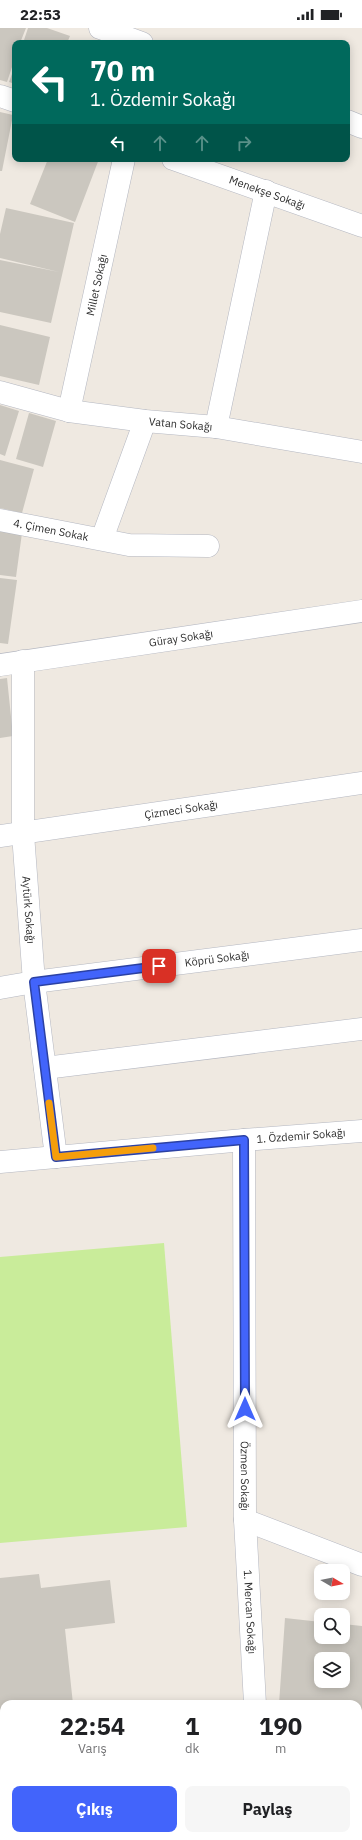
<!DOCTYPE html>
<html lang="tr">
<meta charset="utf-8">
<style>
body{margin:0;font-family:"IBM Plex Sans",sans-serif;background:#f6f6f6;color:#202124;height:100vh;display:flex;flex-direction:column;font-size:15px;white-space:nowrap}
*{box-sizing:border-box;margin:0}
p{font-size:13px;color:#757577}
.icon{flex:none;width:22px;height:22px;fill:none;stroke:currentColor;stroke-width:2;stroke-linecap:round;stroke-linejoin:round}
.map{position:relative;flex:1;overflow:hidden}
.panel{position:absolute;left:0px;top:1672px;width:362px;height:140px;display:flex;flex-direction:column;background:#fff;border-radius:12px 12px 0 0;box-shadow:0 2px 10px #0003}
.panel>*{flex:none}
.top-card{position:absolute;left:12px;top:12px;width:338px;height:122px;border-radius:8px;box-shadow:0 2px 10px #0003;background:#00695c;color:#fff;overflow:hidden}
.needle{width:26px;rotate:100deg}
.buttons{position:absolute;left:314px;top:1536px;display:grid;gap:8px}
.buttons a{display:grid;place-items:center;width:36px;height:36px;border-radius:8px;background:#fff;box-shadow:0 2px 10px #0003;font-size:20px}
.pin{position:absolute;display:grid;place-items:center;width:34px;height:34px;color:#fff;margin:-17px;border-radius:8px;box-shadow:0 2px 6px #0006}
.me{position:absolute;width:44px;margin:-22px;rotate:0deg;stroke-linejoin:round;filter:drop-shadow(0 0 3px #0008)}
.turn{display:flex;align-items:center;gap:14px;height:84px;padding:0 12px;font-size:18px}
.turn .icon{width:52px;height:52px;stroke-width:2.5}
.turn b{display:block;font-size:28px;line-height:34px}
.lanes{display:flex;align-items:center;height:38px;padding:0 12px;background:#0003;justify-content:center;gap:20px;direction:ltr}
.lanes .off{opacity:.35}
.eta{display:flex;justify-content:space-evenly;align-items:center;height:68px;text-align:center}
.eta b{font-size:24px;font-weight:800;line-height:28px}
.cta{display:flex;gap:8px;margin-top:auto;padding:8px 12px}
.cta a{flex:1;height:46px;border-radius:8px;background:#4264fb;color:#fff;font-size:16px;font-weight:800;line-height:46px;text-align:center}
.cta a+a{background:#f6f6f6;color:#202124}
.status{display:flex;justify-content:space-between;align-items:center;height:28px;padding:0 20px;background:#fff;direction:ltr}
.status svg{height:11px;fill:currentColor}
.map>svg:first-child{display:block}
.pitch{fill:#c9ec9a}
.building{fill:#cbc7bf;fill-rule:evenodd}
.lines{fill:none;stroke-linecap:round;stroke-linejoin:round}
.minor-casing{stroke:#b4b7c1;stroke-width:23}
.minor{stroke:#fff;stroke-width:22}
.route-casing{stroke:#2b41a3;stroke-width:10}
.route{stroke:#4264fb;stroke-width:7}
.slow{stroke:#f59e0b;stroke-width:7}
.labels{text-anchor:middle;stroke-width:3;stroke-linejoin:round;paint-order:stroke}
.street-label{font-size:11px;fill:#2e2e2e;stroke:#fff}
</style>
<div class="status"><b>22:53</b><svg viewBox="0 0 49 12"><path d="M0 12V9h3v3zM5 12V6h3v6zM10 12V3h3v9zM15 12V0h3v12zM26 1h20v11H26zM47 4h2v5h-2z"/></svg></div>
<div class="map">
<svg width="362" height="1812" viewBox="0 0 362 1812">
<rect width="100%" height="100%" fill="#efe9e1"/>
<!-- pitch -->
<path class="pitch" d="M 164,1215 L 187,1499 L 0,1515 L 0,1229 Z"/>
<!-- building -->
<path class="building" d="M 0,0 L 26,0 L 20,15 L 15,15 L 15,30 L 7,54 L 0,52 Z
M 28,0 L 47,0 L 70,8 L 67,15 L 23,15 Z
M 15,38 L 15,56 L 9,54 Z
M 0,84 L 13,87 L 2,143 L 0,143 Z
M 48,131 L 99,131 L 75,194 L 30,176 Z
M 6,180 L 74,195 L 51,295 L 0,284 L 0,232 L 59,244 L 0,230 L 0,206 Z
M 0,297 L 50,309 L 39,357 L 0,348 Z
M 0,377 L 19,383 L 5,428 L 0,426 Z
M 29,385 L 56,393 L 43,439 L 16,431 Z
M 0,432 L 34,441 L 22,485 L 0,480 Z
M 0,502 L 22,505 L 16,549 L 0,547 Z
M 0,550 L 17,552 L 8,616 L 0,615 Z
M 7,650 L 13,708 L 0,710 L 0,651 Z
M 39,1546 L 41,1560 L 110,1552 L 115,1595 L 65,1601 L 73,1676 L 4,1676 L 3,1718 L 0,1692 L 0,1550 Z
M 285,1590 L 321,1594 L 321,1609 L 343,1609 L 343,1596 L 362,1598 L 362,1681 L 359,1727 L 358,1676 L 279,1676 ZM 321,1631 L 343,1631 L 343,1653 L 321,1653 Z"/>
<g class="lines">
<!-- minor casing -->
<g class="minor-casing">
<g id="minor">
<path d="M 100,0 L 142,15"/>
<path d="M 0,68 L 15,73"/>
<path d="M 347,93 L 362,99"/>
<path id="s1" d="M 173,131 L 362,198"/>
<path id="s2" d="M 0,364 L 69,383 L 145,393 L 216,399 L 362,424"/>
<path id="s3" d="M 69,383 L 124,131"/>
<path d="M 216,399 L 266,163"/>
<path id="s4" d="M 0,492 L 129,517 L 208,518"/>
<path d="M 102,511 L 145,393"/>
<path id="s5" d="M 23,633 L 23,806 L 34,954 L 56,1129"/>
<path id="s6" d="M 0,637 L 362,583"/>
<path id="s7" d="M 0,808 L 362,755"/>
<path id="s8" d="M 0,960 L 34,954 L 362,912"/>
<path d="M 45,1040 L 362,1001"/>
<path id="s9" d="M 244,1112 L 245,1492 L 255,1676"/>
<path id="s10" d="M 0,1134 L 244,1112 L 362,1103"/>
<path d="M 245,1492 L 362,1537"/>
<path d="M 261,1808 L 261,1812"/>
</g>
</g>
<!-- minor -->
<use href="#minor" class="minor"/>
</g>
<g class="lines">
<!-- route casing -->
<g class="route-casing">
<path id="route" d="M 159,938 L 34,954 L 56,1129 L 244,1112 L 245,1381"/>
</g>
<!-- route -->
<use href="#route" class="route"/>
<!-- slow -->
<path class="slow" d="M 49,1075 L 56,1129 L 153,1120"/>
</g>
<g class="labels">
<!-- street labels -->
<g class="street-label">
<text dy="4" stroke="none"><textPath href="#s1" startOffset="100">Menekşe Sokağı</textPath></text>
<text dy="4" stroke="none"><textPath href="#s3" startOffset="129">Millet Sokağı</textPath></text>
<text dy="4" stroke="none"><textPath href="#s2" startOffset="184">Vatan Sokağı</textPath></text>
<text dy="4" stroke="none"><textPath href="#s4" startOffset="52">4. Çimen Sokak</textPath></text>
<text dy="4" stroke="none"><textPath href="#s6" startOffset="183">Güray Sokağı</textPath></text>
<text dy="4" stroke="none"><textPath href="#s7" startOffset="183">Çizmeci Sokağı</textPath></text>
<text dy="4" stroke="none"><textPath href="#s5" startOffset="249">Aytürk Sokağı</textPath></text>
<text dy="4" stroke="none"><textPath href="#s8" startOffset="219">Köprü Sokağı</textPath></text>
<text dy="4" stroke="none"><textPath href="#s10" startOffset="302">1. Özdemir Sokağı</textPath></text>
<text dy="4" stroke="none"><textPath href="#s9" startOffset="336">Özmen Sokağı</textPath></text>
<text dy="4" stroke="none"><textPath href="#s9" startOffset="472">1. Mercan Sokağı</textPath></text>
</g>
</g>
</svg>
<div class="buttons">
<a><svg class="needle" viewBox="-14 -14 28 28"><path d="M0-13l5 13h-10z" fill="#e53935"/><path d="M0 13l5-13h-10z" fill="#757577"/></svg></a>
<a><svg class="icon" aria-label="search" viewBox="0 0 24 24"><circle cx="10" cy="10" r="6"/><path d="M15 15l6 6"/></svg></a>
<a><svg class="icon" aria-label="layers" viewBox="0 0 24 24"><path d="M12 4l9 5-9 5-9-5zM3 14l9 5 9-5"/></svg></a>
</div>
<div class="pin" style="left:159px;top:938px;background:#d93025"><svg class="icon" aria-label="arrive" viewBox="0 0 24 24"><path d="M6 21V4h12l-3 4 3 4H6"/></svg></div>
<svg class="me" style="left:245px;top:1381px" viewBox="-20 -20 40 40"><path d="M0-17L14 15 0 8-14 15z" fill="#4264fb" stroke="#fff" stroke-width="4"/></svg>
<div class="top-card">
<div class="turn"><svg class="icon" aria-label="left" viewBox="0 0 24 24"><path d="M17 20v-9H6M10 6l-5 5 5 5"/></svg><div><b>70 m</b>1. Özdemir Sokağı</div></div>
<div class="lanes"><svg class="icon" aria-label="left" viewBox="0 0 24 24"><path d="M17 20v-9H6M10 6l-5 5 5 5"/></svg><svg class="icon off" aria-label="ahead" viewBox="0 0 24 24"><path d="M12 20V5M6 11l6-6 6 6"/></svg><svg class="icon off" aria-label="ahead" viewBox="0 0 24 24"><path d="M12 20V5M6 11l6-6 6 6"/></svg><svg class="icon off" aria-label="right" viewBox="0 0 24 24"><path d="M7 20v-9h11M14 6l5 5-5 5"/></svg></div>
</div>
<section class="panel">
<div class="eta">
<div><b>22:54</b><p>Varış</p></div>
<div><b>1</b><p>dk</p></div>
<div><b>190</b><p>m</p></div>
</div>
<div class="cta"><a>Çıkış</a><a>Paylaş</a></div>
</section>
</div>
